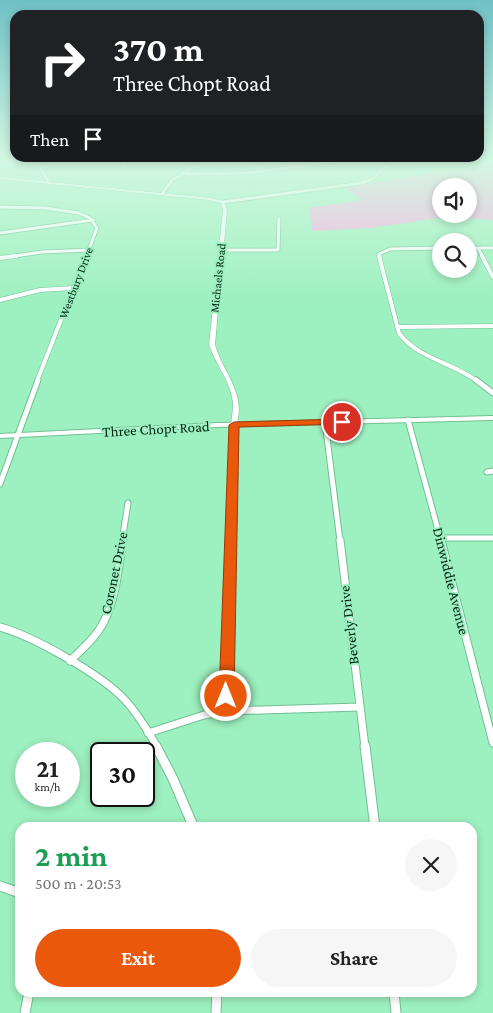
<!DOCTYPE html>
<meta charset="utf-8">
<style>
body{margin:0;font-family:"Crimson Pro",serif;background:#f6f6f6;color:#222;height:100vh;display:flex;flex-direction:column;font-size:19px;white-space:nowrap}
*{box-sizing:border-box;margin:0}
p{font-size:16px;color:#767676}
.icon{flex:none;width:28px;height:28px;fill:none;stroke:currentColor;stroke-width:2;stroke-linecap:round;stroke-linejoin:round}
.map{position:relative;flex:1;overflow:hidden}
.drawer{position:absolute;left:15px;top:822px;width:462px;height:175px;display:flex;flex-direction:column;background:#fff;border-radius:15px;box-shadow:0 2px 8px #0003}
.drawer>*{flex:none}
.banner{position:absolute;left:10px;top:10px;width:474px;height:152px;border-radius:15px;box-shadow:0 2px 8px #0003;background:#202124;color:#fff;overflow:hidden}
.tools{position:absolute;left:432px;top:178px;display:grid;gap:10px}
.tools a{display:grid;place-items:center;width:45px;height:45px;border-radius:50%;background:#fff;box-shadow:0 2px 8px #0003;font-size:25px}
.speed{position:absolute;left:15px;top:742px;display:flex;gap:10px;font-size:25px;font-weight:700;text-align:center}
.speed>*{display:grid;place-content:center;width:65px;height:65px;border-radius:50%;background:#fff;box-shadow:0 2px 8px #0003;line-height:1}
.speed small{font-size:12px;font-weight:400}
.speed .limit{border:2px solid #111;border-radius:8px;background:#fff;color:#111}
.pin{position:absolute;display:grid;place-items:center;width:42px;height:42px;color:#fff;margin:-21px;border:2px solid #fff;border-radius:50%;box-shadow:0 1px 5px #0007}
.me{position:absolute;width:55px;margin:-28px;rotate:0deg;stroke-linejoin:round;filter:drop-shadow(0 0 4px #0008)}
.turn{display:flex;align-items:center;gap:18px;height:105px;padding:0 20px;font-size:22px}
.turn .icon{width:65px;height:65px;stroke-width:2.5}
.turn b{display:block;font-size:35px;line-height:42px}
.then{display:flex;align-items:center;height:48px;padding:0 20px;background:#0003;gap:10px;font-size:19px}
.round{display:grid;place-items:center;flex:none;width:52px;height:52px;border-radius:26px;background:#f6f6f6}
.headline{display:flex;align-items:center;justify-content:space-between;height:85px;padding:0 20px}
h1{font-size:30px;font-weight:700;line-height:38px;color:#1e9e55}
.button{display:flex;gap:10px;margin-top:auto;padding:10px 20px}
.button a{flex:1;height:58px;border-radius:30px;background:#ea580c;color:#fff;font-size:20px;font-weight:700;line-height:58px;text-align:center}
.button a+a{background:#f6f6f6;color:#222}
.map>svg:first-child{display:block}
.green{fill:#f9abe2;fill-rule:evenodd}
.lines{fill:none;stroke-linecap:round;stroke-linejoin:round}
.minor-far4-casing{stroke:#6fc092;stroke-width:4.5}
.minor-far3-casing{stroke:#6fc092;stroke-width:5}
.minor-far2-casing{stroke:#6fc092;stroke-width:7}
.minor-far1-casing{stroke:#6fc092;stroke-width:9}
.minor-casing{stroke:#6fc092;stroke-width:11}
.tertiary-casing{stroke:#6fc092;stroke-width:1}
.secondary-casing{stroke:#6fc092;stroke-width:2}
.minor-far4{stroke:#fff;stroke-width:3}
.minor-far3{stroke:#fff;stroke-width:4}
.minor-far2{stroke:#fff;stroke-width:5}
.minor-far1{stroke:#fff;stroke-width:7}
.minor{stroke:#fff;stroke-width:9}
.tertiary{fill:#fff;fill-rule:evenodd}
.secondary{fill:#fff;fill-rule:evenodd}
.route{fill:#ea580c;stroke:#983908}
.labels{text-anchor:middle;stroke-width:4;stroke-linejoin:round;paint-order:stroke}
.far-street-label{font-size:12px;fill:#012513;stroke:#9df0bf}
.street-label{font-size:15px;fill:#012513;stroke:#9df0bf}
</style>
<div class="map">
<svg width="493" height="1013" viewBox="0 0 493 1013">
<rect width="100%" height="100%" fill="#9df0bf"/>
<!-- green -->
<path class="green" d="M 493,164 L 493,220 L 444,217 L 370,228 L 312,231 L 309,208 L 362,200 L 345,187 ZM 441,186 L 469,186 L 469,214 L 441,214 Z"/>
<g class="lines">
<!-- minor-far4 casing -->
<g class="minor-far4-casing">
<path id="minor-far4" d="M 36,160 L 49,183
M 124,160 L 122,164 L 125,167
M 248,160 L 262,172
M 183,174 L 248,173 L 343,160
M 162,194 L 172,180 L 193,167 L 196,160
M 223,202 L 362,183 L 372,179 L 392,160
M 0,207 L 45,208 L 79,213 L 90,218 L 97,228 L 86,257
M 0,233 L 93,220
M 469,248 L 493,248
M 478,248 L 483,257
M 221,250 L 278,250 L 279,219
M 8,257 L 42,252 L 89,250
M 380,257 L 379,254 L 390,249 L 441,248"/>
</g>
<!-- minor-far3 casing -->
<g class="minor-far3-casing">
<path id="minor-far3" d="M 379,256 L 399,333 C 417,358 453,363 477,381
M 482,256 L 493,277
M 0,258 L 16,256
M 0,300 L 40,290 L 74,288
M 397,327 L 493,326
M 37,381 L 86,256"/>
</g>
<!-- minor-far2 casing -->
<g class="minor-far2-casing">
<path id="minor-far2" d="M 476,380 L 493,393
M 408,420 L 441,541
M 325,422 L 340,541
M 487,472 L 493,471
M 0,484 L 38,380
M 440,538 L 493,538
M 122,541 L 128,503
M 231,541 L 234,425"/>
</g>
<!-- minor-far1 casing -->
<g class="minor-far1-casing">
<path id="minor-far1" d="M 340,540 L 365,747
M 441,540 L 493,743
M 0,627 C 33,636 102,675 125,700 C 138,714 148,731 157,747
M 70,661 C 80,651 91,642 99,630 C 116,605 118,568 123,540
M 226,711 L 231,540
M 148,733 L 204,715 L 226,711 L 359,707"/>
</g>
<!-- minor casing -->
<g class="minor-casing">
<path id="minor" d="M 156,746 L 173,779 L 194,828
M 365,746 L 375,828
M 0,886 L 20,893
M 394,992 L 396,1013
M 25,1013 L 29,992
M 216,1013 L 217,992"/>
</g>
<!-- tertiary casing -->
<g class="tertiary-casing">
<path id="tertiary" d="M 0,177 L 210,198 L 224,201 L 227,210 L 215,345 C 224,374 247,394 236,426 L 234,427 L 231,425 C 232,416 234,406 232,397 C 228,378 215,363 209,345 L 223,210 L 221,203 L 210,200 L 0,179 Z"/>
</g>
<!-- secondary casing -->
<g class="secondary-casing">
<path id="secondary" d="M 493,416 L 493,420 L 217,427 L 0,438 L 0,434 L 217,423 Z"/>
</g>
<!-- minor-far4 -->
<use href="#minor-far4" class="minor-far4"/>
<!-- minor-far3 -->
<use href="#minor-far3" class="minor-far3"/>
<!-- minor-far2 -->
<use href="#minor-far2" class="minor-far2"/>
<!-- minor-far1 -->
<use href="#minor-far1" class="minor-far1"/>
<!-- minor -->
<use href="#minor" class="minor"/>
<!-- tertiary -->
<use href="#tertiary" class="tertiary"/>
<!-- secondary -->
<use href="#secondary" class="secondary"/>
</g>
<!-- sky -->
<linearGradient id="sky" x2="0" y2="1"><stop stop-color="#6fc0c6"/><stop offset="0.53" stop-color="#d3f8e2"/><stop offset="1" stop-color="#d3f8e2" stop-opacity="0"/></linearGradient>
<rect width="493" height="302" fill="url(#sky)"/>
<!-- route -->
<path class="route" d="M 342,419 L 347,422 L 345,424 L 239,427 L 234,696 L 231,701 L 226,703 L 221,701 L 219,696 L 229,425 L 234,422 Z"/>
<g class="labels">
<!-- far-street labels -->
<g class="far-street-label">
<text transform="translate(218 278) rotate(-84)" y="4">Michaels Road</text>
<text transform="translate(76 283) rotate(-69)" y="4">Westbury Drive</text>
</g>
<!-- street labels -->
<g class="street-label">
<text transform="translate(156 429) rotate(-3)" y="5">Three Chopt Road</text>
<text transform="translate(114 573) rotate(-78)" y="5">Coronet Drive</text>
<text transform="translate(451 581) rotate(76)" y="5">Dinwiddie Avenue</text>
<text transform="translate(349 625) rotate(-97)" y="5">Beverly Drive</text>
</g>
</g>
</svg>
<div class="tools">
<a><svg class="icon" aria-label="sound" viewBox="0 0 24 24"><path d="M4 9h4l5-4v14l-5-4H4zM17 9q2 3 0 6"/></svg></a>
<a><svg class="icon" aria-label="search" viewBox="0 0 24 24"><circle cx="10" cy="10" r="6"/><path d="M15 15l6 6"/></svg></a>
</div>
<div class="speed"><div>21<small>km/h</small></div><div class="limit">30</div></div>
<div class="pin" style="left:342px;top:422px;background:#d93025"><svg class="icon" aria-label="arrive" viewBox="0 0 24 24"><path d="M6 21V4h12l-3 4 3 4H6"/></svg></div>
<svg class="me" style="left:226px;top:696px" viewBox="-20 -20 40 40"><circle r="17" fill="#ea580c" stroke="#fff" stroke-width="3"/><path d="M0-11L8 9 0 5-8 9z" fill="#fff"/></svg>
<div class="banner">
<div class="turn"><svg class="icon" aria-label="right" viewBox="0 0 24 24"><path d="M7 20v-9h11M14 6l5 5-5 5"/></svg><div><b>370 m</b>Three Chopt Road</div></div>
<div class="then">Then<svg class="icon" aria-label="arrive" viewBox="0 0 24 24"><path d="M6 21V4h12l-3 4 3 4H6"/></svg></div>
</div>
<section class="drawer">
<div class="headline"><div><h1>2 min</h1><p>500 m · 20:53</p></div><a class="round"><svg class="icon" aria-label="close" viewBox="0 0 24 24"><path d="M6 6l12 12M18 6L6 18"/></svg></a></div>
<div class="button"><a>Exit</a><a>Share</a></div>
</section>
</div>
